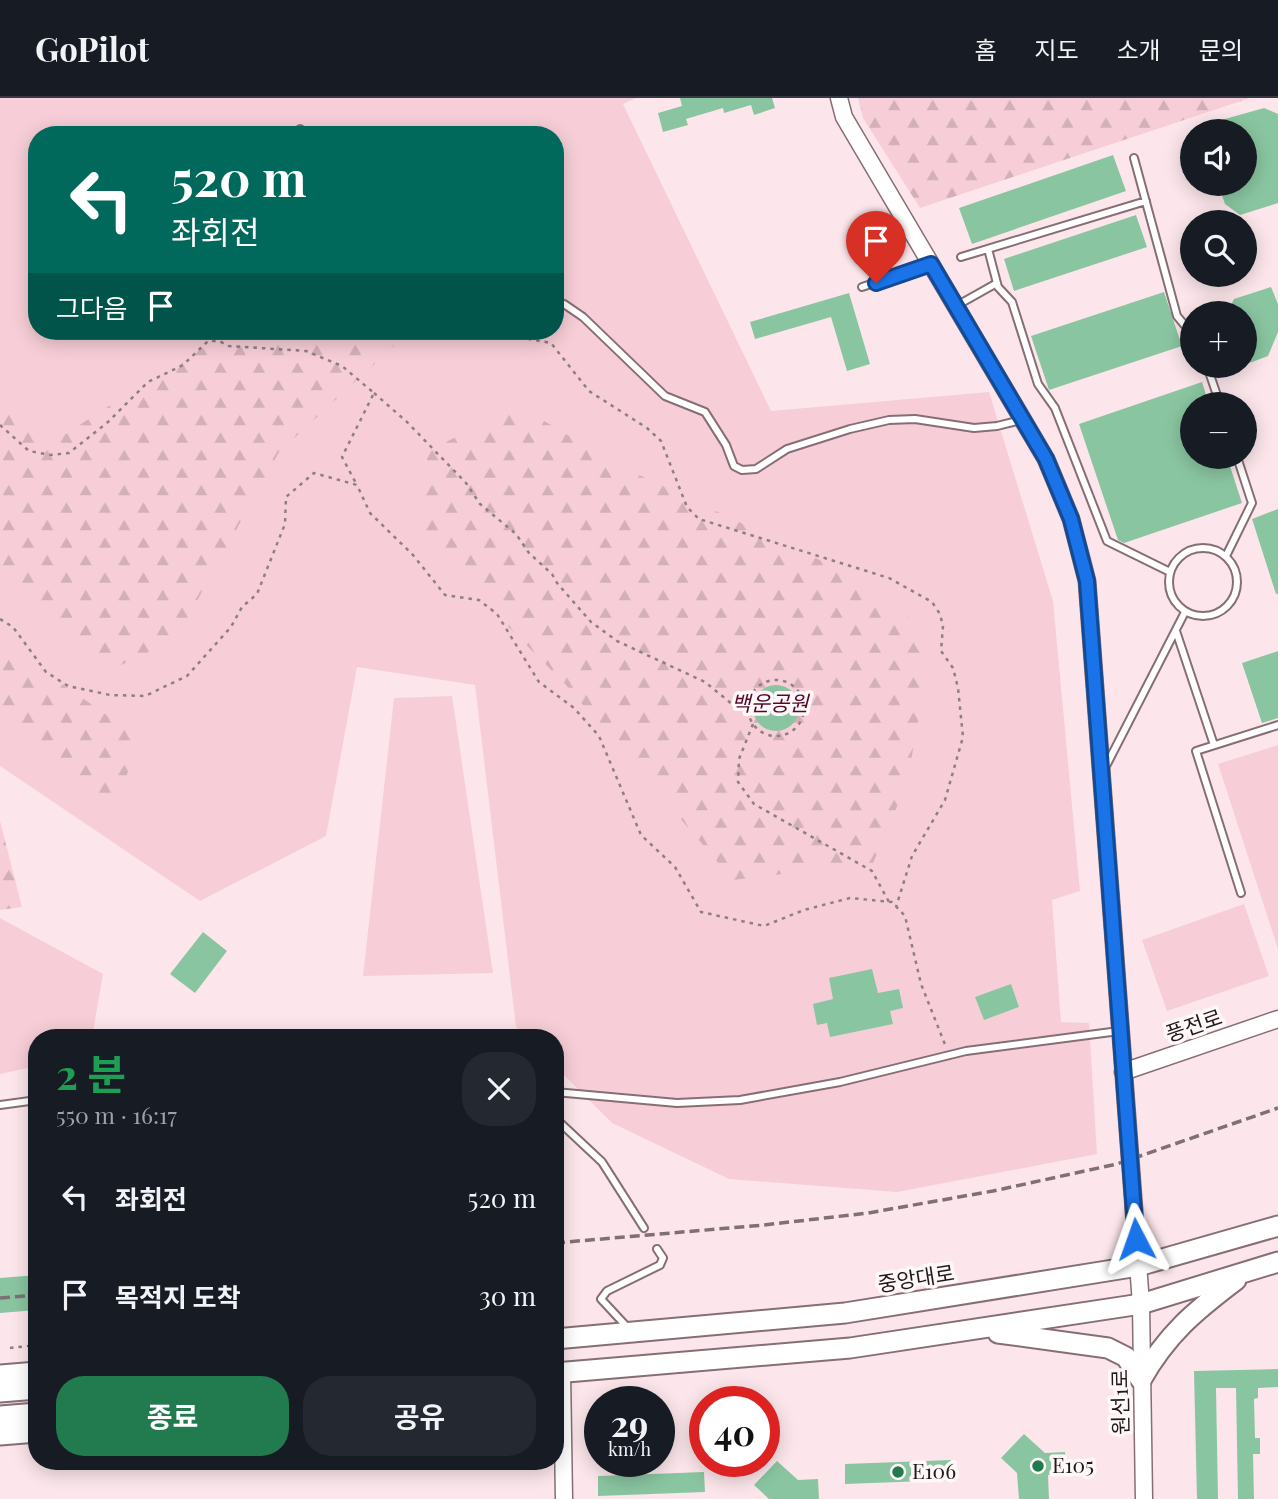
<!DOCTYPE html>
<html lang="ko">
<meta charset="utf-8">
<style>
body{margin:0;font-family:"Playfair Display","Noto Sans KR",serif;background:#242831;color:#f1f3f6;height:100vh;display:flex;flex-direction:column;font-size:26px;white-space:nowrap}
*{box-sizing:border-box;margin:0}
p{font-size:23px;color:#9ea1a6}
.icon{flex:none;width:38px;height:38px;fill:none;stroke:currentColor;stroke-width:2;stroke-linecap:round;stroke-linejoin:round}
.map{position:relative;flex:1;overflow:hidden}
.side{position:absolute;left:28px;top:931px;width:536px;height:441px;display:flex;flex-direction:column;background:#171b24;border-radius:28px;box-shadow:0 4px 18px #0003}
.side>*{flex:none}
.top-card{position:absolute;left:28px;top:28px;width:536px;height:214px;border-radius:28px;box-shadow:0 4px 18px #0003;background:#00695c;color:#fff;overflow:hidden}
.buttons{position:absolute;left:1180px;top:21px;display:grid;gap:14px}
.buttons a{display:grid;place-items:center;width:77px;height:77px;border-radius:50%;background:#171b24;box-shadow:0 4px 18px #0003;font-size:35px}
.speed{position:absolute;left:584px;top:1288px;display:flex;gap:14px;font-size:35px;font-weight:700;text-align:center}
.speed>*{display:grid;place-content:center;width:91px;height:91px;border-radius:50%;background:#171b24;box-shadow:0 4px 18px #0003;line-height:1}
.speed small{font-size:18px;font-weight:400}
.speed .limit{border:10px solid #d22;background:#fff;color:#111}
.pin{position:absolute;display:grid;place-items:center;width:60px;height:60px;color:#fff;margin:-72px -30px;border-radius:50% 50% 50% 0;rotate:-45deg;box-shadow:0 0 7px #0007}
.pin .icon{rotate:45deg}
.me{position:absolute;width:77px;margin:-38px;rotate:356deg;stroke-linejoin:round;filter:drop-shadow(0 0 5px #0008)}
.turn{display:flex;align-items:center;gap:24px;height:147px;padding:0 28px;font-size:32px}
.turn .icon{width:91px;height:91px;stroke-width:2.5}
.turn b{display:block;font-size:49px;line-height:60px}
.then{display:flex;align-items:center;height:66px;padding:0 28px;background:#0003;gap:14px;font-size:26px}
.round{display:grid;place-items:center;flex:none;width:74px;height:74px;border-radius:28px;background:#242831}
.headline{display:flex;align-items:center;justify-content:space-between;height:119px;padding:0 28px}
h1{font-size:42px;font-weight:700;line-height:52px;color:#1e9e55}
.button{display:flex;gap:14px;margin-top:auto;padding:14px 28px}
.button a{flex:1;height:80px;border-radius:28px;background:#227b4f;color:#fff;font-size:28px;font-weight:700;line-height:80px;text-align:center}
.button a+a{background:#242831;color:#f1f3f6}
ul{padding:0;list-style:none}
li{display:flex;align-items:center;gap:21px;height:98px;padding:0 28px}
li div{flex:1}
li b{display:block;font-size:26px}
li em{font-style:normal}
header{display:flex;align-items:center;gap:42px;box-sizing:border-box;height:98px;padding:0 35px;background:#171b24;border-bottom:2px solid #363941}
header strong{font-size:33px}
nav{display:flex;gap:38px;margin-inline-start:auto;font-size:24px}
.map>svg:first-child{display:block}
.green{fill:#f7ced7;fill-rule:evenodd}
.forest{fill:url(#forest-firs)}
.building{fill:#8ac5a1}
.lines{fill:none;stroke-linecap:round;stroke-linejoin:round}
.lane-casing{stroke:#866f74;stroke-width:10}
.secondary-casing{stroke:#866f74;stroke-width:19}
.primary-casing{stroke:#866f74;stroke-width:23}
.path{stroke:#8e7f82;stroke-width:2.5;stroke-dasharray:3.5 5;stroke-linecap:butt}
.lane{stroke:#fff;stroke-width:6}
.secondary{stroke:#fff;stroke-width:16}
.primary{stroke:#fff;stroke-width:19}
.rail{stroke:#7f7074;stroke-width:3.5;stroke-dasharray:10 5;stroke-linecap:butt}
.route-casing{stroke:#114b97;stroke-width:18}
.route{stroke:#1a73e8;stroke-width:12}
.poi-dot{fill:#227b4f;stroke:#fef8f9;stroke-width:2.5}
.labels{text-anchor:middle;stroke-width:7;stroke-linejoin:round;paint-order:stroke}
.park-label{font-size:21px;font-style:italic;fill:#540726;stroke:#fef8f9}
.street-label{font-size:21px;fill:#21181a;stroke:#fef8f9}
.poi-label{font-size:21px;fill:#21181a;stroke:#fef8f9;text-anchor:start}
</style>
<header>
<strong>GoPilot</strong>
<nav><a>홈</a><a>지도</a><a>소개</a><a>문의</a></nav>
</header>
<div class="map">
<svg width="1278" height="1401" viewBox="0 0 1278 1401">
<defs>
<pattern id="forest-firs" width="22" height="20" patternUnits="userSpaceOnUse" patternTransform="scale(1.75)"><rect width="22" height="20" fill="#f7ced7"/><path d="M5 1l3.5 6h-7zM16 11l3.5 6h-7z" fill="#d3b0b8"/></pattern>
</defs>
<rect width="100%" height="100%" fill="#fce6eb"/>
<!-- green -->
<path class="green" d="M 0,0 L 636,0 L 623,6 L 771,313 L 989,294 L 1053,503 L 1080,793 L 1052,802 L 1061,924 L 1089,925 L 1097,1056 L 897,1094 L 729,1081 L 612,1025 L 555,968 L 555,940 L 526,940 L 516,929 L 475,587 L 357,569 L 326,738 L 200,803 L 0,668 ZM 37,37 L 555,37 L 555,233 L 37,233 Z
M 452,598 L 493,875 L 363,878 L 394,600 Z
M 1278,647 L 1278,851 L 1218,666 Z
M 1244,806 L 1269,878 L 1167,913 L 1142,842 Z
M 0,820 L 103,876 L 92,940 L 37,940 L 37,968 L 0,976 Z"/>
<!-- forest -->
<path class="forest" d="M 858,0 L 1250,0 L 920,110 L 863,20 Z
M 234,233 L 399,233 L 406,237 L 279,354 L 176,541 L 117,569 L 15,489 L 0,487 L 0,304 L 58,341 L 169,269 Z
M 516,306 L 616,366 L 856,479 L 921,529 L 920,613 L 907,685 L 873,765 L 733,782 L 565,586 L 416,436 L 428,354 Z
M 0,542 L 142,642 L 114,706 L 0,620 Z
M 0,723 L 22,809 L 0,812 Z"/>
<!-- building -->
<path class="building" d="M 680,0 L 772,0 L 775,10 L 754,17 L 751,7 L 724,15 L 723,10 L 686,21 L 688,27 L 663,34 L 658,15 L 682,8 Z
M 1264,10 L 1278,16 L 1278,105 L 1240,117 L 1225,106 L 1218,86 L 1244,86 L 1244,33 L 1194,33 L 1193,30 Z
M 1113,57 L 1126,93 L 972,146 L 959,110 Z
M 1136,117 L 1147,149 L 1014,193 L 1004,161 Z
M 1271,189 L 1278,206 L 1278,234 L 1268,258 L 1244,267 L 1244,215 L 1227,215 L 1234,201 Z
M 1164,194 L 1182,248 L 1049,292 L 1031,238 Z
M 849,195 L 870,266 L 847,273 L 831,219 L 755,241 L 750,224 Z
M 1202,284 L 1209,306 L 1192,306 L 1192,359 L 1227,359 L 1242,405 L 1124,445 L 1118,442 L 1079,326 Z
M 1278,411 L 1278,496 L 1276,496 L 1252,421 Z
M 1278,553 L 1278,620 L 1262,625 L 1242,565 Z
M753 610a23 23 0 1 1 46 0a23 23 0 1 1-46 0Z
M 203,834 L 227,853 L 195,895 L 170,876 Z
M 872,871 L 878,895 L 899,891 L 903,910 L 890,913 L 893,926 L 830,939 L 827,925 L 817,927 L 813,906 L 833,901 L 829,880 Z
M 1011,886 L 1019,909 L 984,922 L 975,899 Z
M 37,1177 L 37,1212 L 0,1215 L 0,1180 Z
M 1278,1271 L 1278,1289 L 1258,1290 L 1258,1300 L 1254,1301 L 1255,1340 L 1260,1340 L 1260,1356 L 1253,1356 L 1254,1401 L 1238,1401 L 1236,1290 L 1216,1290 L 1218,1401 L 1197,1401 L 1194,1273 Z
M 1024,1336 L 1045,1355 L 1065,1354 L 1066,1376 L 1048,1377 L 1049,1401 L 1019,1401 L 1017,1375 L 1001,1360 Z
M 951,1362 L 951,1382 L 845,1386 L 845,1366 Z
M 777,1363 L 798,1382 L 818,1381 L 819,1401 L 769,1401 L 754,1387 Z
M 704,1374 L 705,1394 L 598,1398 L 598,1378 Z"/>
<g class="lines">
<!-- lane casing -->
<g class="lane-casing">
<path id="lane" d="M 300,31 L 310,37
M 1134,60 L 1177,218 L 1192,236
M 988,151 L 998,189 L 1012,204 L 1038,286 L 1055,310 L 1107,443 L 1170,474
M 961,159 L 1146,103
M 862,189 L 929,167
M 555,203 L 564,206 L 583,219 L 665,298 L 705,314 L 726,347 L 734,368 L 742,372 L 756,371 L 787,351 L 850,331 L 889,322 L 915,321 L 974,330 L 997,328 L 1021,322
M 956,208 L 997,185
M 1207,268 L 1220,306
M1169 484a34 34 0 1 1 68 0a34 34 0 1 1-68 0Z
M 1226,458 L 1252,405 L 1237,359
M 1176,533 L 1214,647
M 1105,670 L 1185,514
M 1241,795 L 1196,653 L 1278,627
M 555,994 L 677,1005 L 740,1002 L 840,984 L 966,953 L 1119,933
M 0,1007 L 37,1002
M 555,1020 L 602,1064 L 644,1130
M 628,1230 L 601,1201 L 607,1193 L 660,1167 L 663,1160 L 657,1151"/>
</g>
<!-- secondary casing -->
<g class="secondary-casing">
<path id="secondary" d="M 839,0 L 844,19 L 1046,361 L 1071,421 L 1087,483 L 1141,1206 L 1144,1401
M 1123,974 L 1278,921
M 562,1275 L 564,1401"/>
</g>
<!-- primary casing -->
<g class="primary-casing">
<path id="primary" d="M 998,1235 L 1108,1250 L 1126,1259 L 1141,1282 C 1167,1236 1195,1213 1236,1182
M 555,1241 L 845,1215 L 1138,1168 L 1278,1128
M 555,1275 L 850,1250 L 1141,1206 L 1278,1164
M 0,1277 L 37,1274
M 0,1294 L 37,1291
M 0,1318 L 37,1315
M 0,1337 L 37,1334"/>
</g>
<!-- path -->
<path class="path" d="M 504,233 L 512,238 L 551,245 L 589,293 L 647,330 L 661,343 L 687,409 L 699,421 L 889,480 L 932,504 L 940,516 L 943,528 L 941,553 L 953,570 L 958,590 L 963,639 L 945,702 L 912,758 L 896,809
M 374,295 L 407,324 L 466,385 L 480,406 L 516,436 L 529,455 L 552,476 L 557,485 L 591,524 L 617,543 L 705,584 L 732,606 L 749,605
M 0,327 L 29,353 L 51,357 L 69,355 L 108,324 L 148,284 L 183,267 L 208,243 L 219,243 L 229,248 L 306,253 L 342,268 L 374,295 L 342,359 L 357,387
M 0,521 L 13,529 L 46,574 L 68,588 L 110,597 L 145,598 L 187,578 L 231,529 L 242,509 L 257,496 L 285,426 L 286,399 L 314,375 L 357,387 L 370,415 L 413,457 L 445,497 L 479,502 L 497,516 L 539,584 L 574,610 L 599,638 L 641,737 L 675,769 L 701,814 L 764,828 L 804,812 L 850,800 L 892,804 L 905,818 L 921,886 L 946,949
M748 610a28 28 0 1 1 56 0a28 28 0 1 1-56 0Z
M 753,626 L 739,661 L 738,684 L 754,706 L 872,773 L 889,804
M 10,1250 L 37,1247"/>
<!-- lane -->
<use href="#lane" class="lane"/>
<!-- secondary -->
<use href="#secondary" class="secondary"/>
<!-- primary -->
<use href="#primary" class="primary"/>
<!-- rail -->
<path class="rail" d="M 555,1145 L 764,1127 L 868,1115 L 993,1093 L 1117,1066 L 1278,1010
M 0,1200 L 37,1197"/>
</g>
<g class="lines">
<!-- route casing -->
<g class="route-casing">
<path id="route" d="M 876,185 L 931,166 L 1046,361 L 1071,421 L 1087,483 L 1136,1141"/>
</g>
<!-- route -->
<use href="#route" class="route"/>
</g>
<!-- markers -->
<g class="poi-dot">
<circle cx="1038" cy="1368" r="7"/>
<circle cx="898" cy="1374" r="7"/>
</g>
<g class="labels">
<!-- park labels -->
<g class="park-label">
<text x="770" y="613">백운공원</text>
</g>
<!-- street labels -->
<g class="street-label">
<text transform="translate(1194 928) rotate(-19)" y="7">풍전로</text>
<text transform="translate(916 1181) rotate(-9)" y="7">중앙대로</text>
<text transform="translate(1121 1304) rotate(-91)" y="7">원선1로</text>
</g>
<!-- poi labels -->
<g class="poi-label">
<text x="1052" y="1375">E105</text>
<text x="912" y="1381">E106</text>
</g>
</g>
</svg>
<div class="buttons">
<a><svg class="icon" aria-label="sound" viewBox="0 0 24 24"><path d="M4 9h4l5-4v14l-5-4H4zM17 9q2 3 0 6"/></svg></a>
<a><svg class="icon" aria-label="search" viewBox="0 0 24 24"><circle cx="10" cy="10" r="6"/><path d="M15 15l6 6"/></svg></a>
<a>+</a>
<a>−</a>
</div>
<div class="speed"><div>29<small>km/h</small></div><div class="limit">40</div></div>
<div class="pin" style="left:876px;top:185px;background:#d93025"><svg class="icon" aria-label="arrive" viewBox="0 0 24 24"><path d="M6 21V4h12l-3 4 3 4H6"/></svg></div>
<svg class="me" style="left:1136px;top:1141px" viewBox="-20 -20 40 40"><path d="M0-17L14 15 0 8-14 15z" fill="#1a73e8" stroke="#fff" stroke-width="4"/></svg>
<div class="top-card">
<div class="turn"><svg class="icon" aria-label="left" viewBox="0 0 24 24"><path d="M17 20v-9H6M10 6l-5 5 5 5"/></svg><div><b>520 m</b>좌회전</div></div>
<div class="then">그다음<svg class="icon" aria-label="arrive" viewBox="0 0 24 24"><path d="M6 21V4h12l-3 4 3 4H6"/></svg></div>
</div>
<section class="side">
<div class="headline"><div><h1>2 분</h1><p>550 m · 16:17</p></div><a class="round"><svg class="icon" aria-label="close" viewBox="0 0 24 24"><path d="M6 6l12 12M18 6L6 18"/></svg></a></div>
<ul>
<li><svg class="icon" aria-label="left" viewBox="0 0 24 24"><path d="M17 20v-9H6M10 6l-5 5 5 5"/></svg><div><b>좌회전</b></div><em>520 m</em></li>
<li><svg class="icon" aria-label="arrive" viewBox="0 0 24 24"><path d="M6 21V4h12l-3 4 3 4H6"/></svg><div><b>목적지 도착</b></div><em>30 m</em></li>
</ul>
<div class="button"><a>종료</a><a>공유</a></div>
</section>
</div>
